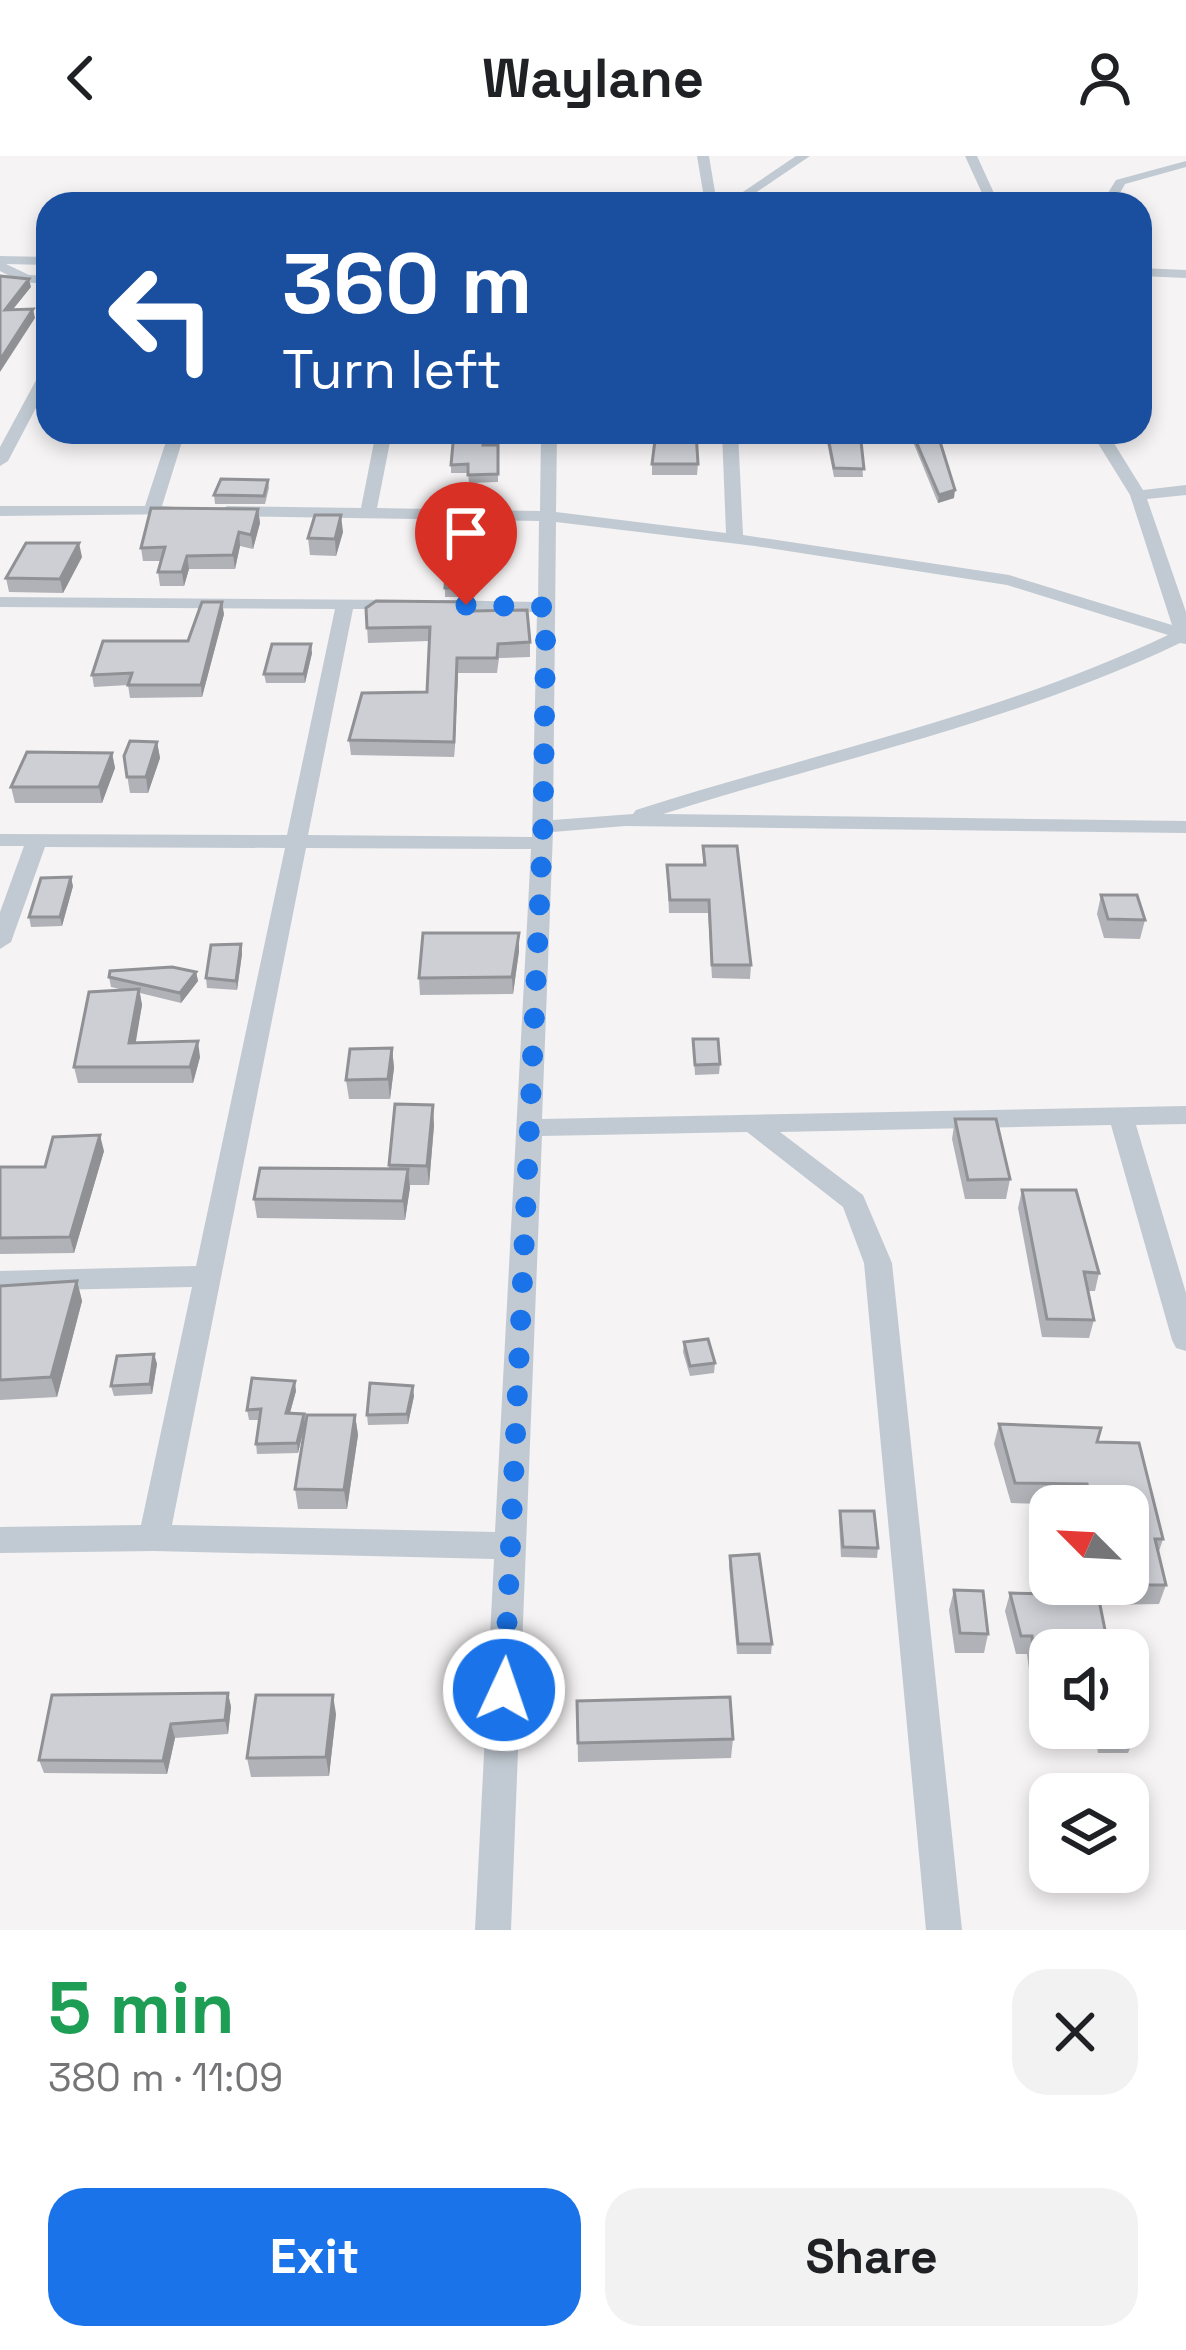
<!DOCTYPE html>
<meta charset="utf-8">
<style>
body{margin:0;font-family:"Space Grotesk",sans-serif;background:#f2f2f2;color:#202124;height:100vh;display:flex;flex-direction:column;font-size:45px;white-space:nowrap}
*{box-sizing:border-box;margin:0}
p{font-size:39px;color:#757577}
.icon{flex:none;width:66px;height:66px;fill:none;stroke:currentColor;stroke-width:2;stroke-linecap:round;stroke-linejoin:round}
.map{position:relative;height:1774px;overflow:hidden}
.sheet{display:flex;flex-direction:column;background:#fff;flex:1}
.sheet>*{flex:none}
.top-card{position:absolute;left:36px;top:36px;width:1116px;height:252px;border-radius:36px;box-shadow:0 6px 18px #0003;background:#1a4fa0;color:#fff;overflow:hidden}
.needle{width:78px;rotate:294deg}
.fabs{position:absolute;left:1029px;top:1329px;display:grid;gap:24px}
.fabs a{display:grid;place-items:center;width:120px;height:120px;border-radius:24px;background:#fff;box-shadow:0 6px 18px #0003;font-size:60px}
.pin{position:absolute;display:grid;place-items:center;width:102px;height:102px;color:#fff;margin:-123px -51px;border-radius:50% 50% 50% 0;rotate:-45deg;box-shadow:0 0 12px #0007}
.pin .icon{rotate:45deg}
.me{position:absolute;width:132px;margin:-66px;rotate:3deg;stroke-linejoin:round;filter:drop-shadow(0 0 9px #0008)}
.turn{display:flex;align-items:center;gap:42px;height:252px;padding:0 48px;font-size:54px}
.turn .icon{width:156px;height:156px;stroke-width:2.5}
.turn b{display:block;font-size:84px;line-height:102px}
.round{display:grid;place-items:center;flex:none;width:126px;height:126px;border-radius:36px;background:#f2f2f2}
.overview{display:flex;align-items:center;justify-content:space-between;height:204px;padding:0 48px}
h1{font-size:72px;font-weight:600;line-height:90px;color:#1e9e55}
.action{display:flex;gap:24px;margin-top:auto;padding:24px 48px}
.action a{flex:1;height:138px;border-radius:36px;background:#1a73e8;color:#fff;font-size:48px;font-weight:600;line-height:138px;text-align:center}
.action a+a{background:#f2f2f2;color:#202124}
header{display:flex;justify-content:space-between;align-items:center;height:156px;padding:0 48px;background:#fff;font-size:54px;font-weight:600}
.map>svg:first-child{display:block}
.lines{fill:none;stroke-linecap:round;stroke-linejoin:round}
.street{fill:#c1cad2;fill-rule:evenodd}
.wall{fill:#b0b2b7}
.shaded-wall{fill:#909195}
.building{fill:#cdcfd5;stroke:#909195;stroke-width:3}
.route{stroke:#1a73e8;stroke-width:21;stroke-dasharray:0 37.8}
</style>
<header><svg class="icon" aria-label="back" viewBox="0 0 24 24"><path d="M15 5l-7 7 7 7"/></svg>Waylane<svg class="icon" aria-label="person" viewBox="0 0 24 24"><circle cx="12" cy="8" r="4"/><path d="M4 21q1-7 8-7t8 7"/></svg></header>
<div class="map">
<svg width="1186" height="1774" viewBox="0 0 1186 1774">
<rect width="100%" height="100%" fill="#f5f3f3"/>
<g class="lines">
<!-- street -->
<path class="street" d="M 697,0 L 709,0 L 717,48 L 705,48 Z
M 796,0 L 810,0 L 739,48 L 725,48 Z
M 965,0 L 977,0 L 999,48 L 987,48 Z
M 1186,5 L 1186,11 L 1125,28 L 1120,37 L 1126,48 L 1114,48 L 1108,37 L 1116,24 Z
M 0,100 L 48,101 L 48,109 L 6,108 L 29,119 L 48,120 L 48,128 L 21,126 L 0,115 Z
M 1140,112 L 1186,114 L 1186,122 L 1140,120 Z
M 48,211 L 48,229 L 8,305 L 0,310 L 0,291 L 41,215 Z
M 169,276 L 185,276 L 162,350 L 186,352 L 186,358 L 0,360 L 0,350 L 145,350 Z
M 376,276 L 392,276 L 377,352 L 540,355 L 541,276 L 557,276 L 556,356 L 726,377 L 722,276 L 738,276 L 743,379 L 1009,419 L 1172,469 L 1130,339 L 1091,276 L 1107,276 L 1143,334 L 1186,329 L 1186,339 L 1147,343 L 1186,456 L 1186,488 L 1180,487 C 1015,566 837,603 663,658 L 1186,665 L 1186,677 L 625,670 L 553,676 L 542,963 L 1186,950 L 1186,968 L 1136,969 L 1186,1137 L 1186,1195 L 1176,1192 L 1172,1184 L 1111,969 L 780,976 L 863,1039 L 892,1107 L 962,1774 L 926,1774 L 864,1107 L 843,1051 L 747,976 L 542,980 L 511,1774 L 475,1774 L 494,1403 L 154,1395 L 0,1397 L 0,1371 L 141,1369 L 192,1131 L 0,1135 L 0,1115 L 196,1110 L 285,692 L 45,691 L 11,786 L 0,793 L 0,756 L 24,690 L 0,690 L 0,678 L 287,679 L 335,453 L 0,451 L 0,441 L 406,444 L 406,452 L 400,453 L 353,453 L 308,679 L 532,681 L 537,456 L 441,454 L 432,449 L 441,444 L 538,446 L 539,365 L 227,360 L 219,355 L 227,350 L 361,352 ZM 556,366 L 755,390 L 1007,429 L 1168,479 C 998,560 814,597 636,654 L 633,658 L 553,664 ZM 306,692 L 531,693 L 495,1376 L 172,1369 Z"/>
</g>
<!-- wall -->
<path class="wall" d="M 825,276 L 860,276 L 863,321 L 834,321 Z
M 909,276 L 937,276 L 954,342 L 938,347 Z
M 498,289 L 498,326 L 469,327 L 468,317 L 451,317 L 451,309 Z
M 652,308 L 698,308 L 697,319 L 652,319 Z
M 268,324 L 269,332 L 265,348 L 215,348 L 214,339 Z
M 258,353 L 260,367 L 253,393 L 240,390 L 235,413 L 189,413 L 184,430 L 160,430 L 158,416 L 161,405 L 143,405 L 141,392 Z
M 343,376 L 336,400 L 310,399 L 308,382 Z
M 477,383 L 475,441 L 445,441 L 445,432 Z
M 82,401 L 63,437 L 9,436 L 6,422 Z
M 366,452 L 474,455 L 530,486 L 530,501 L 499,502 L 497,517 L 458,517 L 454,601 L 351,599 L 349,584 L 427,536 L 429,485 L 368,487 Z
M 224,458 L 202,541 L 130,542 L 128,529 L 94,531 L 92,519 L 188,485 Z
M 312,497 L 305,527 L 266,527 L 264,518 Z
M 157,586 L 160,602 L 148,637 L 130,637 L 124,600 Z
M 112,597 L 115,612 L 102,647 L 15,647 L 11,631 Z
M 703,690 L 751,809 L 750,823 L 712,822 L 708,757 L 669,757 L 667,709 L 703,709 Z
M 73,730 L 62,770 L 31,771 L 29,761 Z
M 1101,739 L 1145,764 L 1140,783 L 1104,782 L 1097,758 Z
M 519,777 L 519,795 L 513,838 L 420,839 L 419,822 Z
M 241,788 L 242,798 L 237,834 L 207,832 L 206,822 Z
M 196,816 L 198,825 L 181,847 L 140,837 L 142,849 L 135,886 L 200,901 L 193,927 L 78,927 L 74,911 L 124,834 L 111,831 L 109,821 Z
M 693,883 L 720,908 L 719,918 L 695,919 Z
M 392,892 L 394,912 L 390,943 L 349,943 L 346,924 Z
M 955,963 L 1010,1023 L 1006,1043 L 965,1043 L 952,983 Z
M 434,969 L 429,1029 L 410,1029 L 405,1064 L 257,1062 L 254,1043 L 389,1013 L 389,1009 Z
M 104,995 L 74,1097 L 0,1098 L 0,1011 L 45,1011 Z
M 1022,1034 L 1099,1117 L 1095,1135 L 1088,1135 L 1094,1164 L 1089,1182 L 1042,1181 L 1018,1052 Z
M 77,1125 L 82,1145 L 57,1241 L 0,1244 L 0,1130 Z
M 684,1186 L 715,1207 L 714,1217 L 690,1220 L 683,1196 Z
M 154,1198 L 157,1208 L 152,1238 L 114,1240 L 111,1230 Z
M 296,1235 L 290,1257 L 304,1258 L 305,1268 L 298,1297 L 257,1298 L 256,1288 L 259,1264 L 249,1264 L 247,1254 Z
M 414,1240 L 408,1268 L 368,1269 L 367,1259 Z
M 355,1259 L 358,1279 L 347,1353 L 298,1353 L 295,1333 Z
M 999,1268 L 1097,1286 L 1163,1383 L 1158,1398 L 1166,1429 L 1159,1448 L 1104,1449 L 1099,1428 L 1128,1428 L 1128,1350 L 1011,1347 L 994,1288 Z
M 840,1355 L 878,1392 L 877,1402 L 841,1401 L 839,1365 Z
M 730,1400 L 772,1488 L 771,1498 L 737,1498 L 729,1410 Z
M 954,1434 L 988,1478 L 984,1497 L 955,1497 L 949,1454 Z
M 1010,1437 L 1050,1494 L 1050,1572 L 1128,1572 L 1135,1580 L 1128,1597 L 1098,1597 L 1094,1575 L 1037,1575 L 1027,1498 L 1016,1498 L 1005,1455 Z
M 228,1537 L 231,1551 L 228,1578 L 175,1582 L 167,1618 L 44,1617 L 39,1604 Z
M 577,1545 L 733,1583 L 731,1602 L 578,1606 Z
M 336,1558 L 329,1620 L 251,1621 L 247,1602 Z"/>
<!-- shaded-wall -->
<path class="shaded-wall" d="M 29,123 L 31,131 L 6,162 L 5,154 Z
M 33,153 L 35,162 L 0,216 L 0,204 Z
M 955,334 L 954,342 L 938,347 L 939,339 Z
M 258,353 L 260,367 L 253,393 L 251,379 Z
M 341,359 L 343,376 L 336,400 L 335,383 Z
M 239,376 L 240,390 L 235,413 L 233,399 Z
M 79,387 L 82,401 L 63,437 L 60,423 Z
M 187,400 L 189,413 L 184,430 L 182,416 Z
M 222,446 L 224,458 L 202,541 L 201,529 Z
M 311,488 L 312,497 L 305,527 L 304,518 Z
M 457,502 L 458,517 L 454,601 L 454,586 Z
M 157,586 L 160,602 L 148,637 L 146,621 Z
M 112,597 L 115,612 L 102,647 L 99,631 Z
M 71,721 L 73,730 L 62,770 L 60,761 Z
M 519,777 L 519,795 L 513,838 L 512,821 Z
M 241,788 L 242,798 L 237,834 L 236,825 Z
M 196,816 L 198,825 L 181,847 L 180,837 Z
M 139,833 L 142,849 L 133,903 L 129,887 Z
M 198,885 L 200,901 L 193,927 L 190,911 Z
M 392,892 L 394,912 L 390,943 L 388,923 Z
M 433,949 L 434,969 L 429,1029 L 427,1010 Z
M 100,979 L 104,995 L 74,1097 L 70,1081 Z
M 408,1013 L 410,1032 L 405,1064 L 403,1045 Z
M 77,1125 L 82,1145 L 57,1241 L 51,1221 Z
M 154,1198 L 157,1208 L 152,1238 L 150,1228 Z
M 295,1225 L 296,1235 L 287,1267 L 286,1257 Z
M 413,1230 L 414,1240 L 408,1268 L 407,1258 Z
M 304,1258 L 305,1268 L 298,1297 L 297,1287 Z
M 355,1259 L 358,1279 L 347,1353 L 344,1334 Z
M 228,1537 L 231,1551 L 228,1578 L 225,1564 Z
M 333,1539 L 336,1558 L 329,1620 L 326,1601 Z
M 171,1568 L 175,1582 L 167,1618 L 163,1605 Z"/>
<!-- building -->
<path class="building" d="M 0,120 L 29,123 L 5,154 L 33,153 L 0,204 Z
M 454,276 L 484,276 L 483,289 L 498,289 L 498,318 L 468,319 L 468,308 L 451,309 Z
M 656,276 L 696,276 L 698,308 L 652,308 Z
M 827,276 L 860,276 L 864,313 L 834,312 Z
M 912,276 L 937,276 L 955,334 L 939,339 Z
M 221,323 L 268,324 L 264,340 L 214,339 Z
M 151,352 L 258,353 L 251,379 L 239,376 L 233,399 L 187,400 L 182,416 L 158,416 L 165,391 L 141,392 Z
M 315,359 L 341,359 L 335,383 L 308,382 Z
M 477,383 L 474,432 L 445,432 L 447,403 Z
M 26,387 L 79,387 L 60,423 L 6,422 Z
M 376,445 L 473,446 L 473,455 L 527,454 L 530,486 L 498,488 L 497,502 L 457,502 L 454,586 L 349,584 L 362,537 L 427,536 L 430,471 L 367,472 L 366,452 Z
M 202,446 L 222,446 L 201,529 L 128,529 L 132,517 L 92,519 L 103,485 L 188,485 Z
M 272,488 L 311,488 L 304,518 L 264,518 Z
M 130,585 L 157,586 L 146,621 L 127,621 L 124,600 Z
M 27,596 L 112,597 L 99,631 L 11,631 Z
M 703,690 L 737,690 L 751,809 L 712,809 L 709,744 L 670,744 L 667,709 L 705,709 Z
M 71,721 L 60,761 L 29,761 L 41,722 Z
M 1101,739 L 1137,739 L 1145,764 L 1108,763 Z
M 423,777 L 519,777 L 512,821 L 419,822 Z
M 241,788 L 236,825 L 206,822 L 211,789 Z
M 172,811 L 196,816 L 180,837 L 109,821 L 110,815 Z
M 139,833 L 129,887 L 198,885 L 190,911 L 74,911 L 89,836 Z
M 693,883 L 718,883 L 720,908 L 695,909 Z
M 392,892 L 388,923 L 346,924 L 350,893 Z
M 395,948 L 433,949 L 427,1010 L 389,1009 Z
M 955,963 L 996,963 L 1010,1023 L 968,1024 Z
M 100,979 L 70,1081 L 0,1082 L 0,1011 L 45,1011 L 53,981 Z
M 260,1012 L 408,1013 L 403,1045 L 254,1043 Z
M 1022,1034 L 1076,1034 L 1099,1117 L 1084,1116 L 1094,1164 L 1047,1163 Z
M 77,1125 L 51,1221 L 0,1224 L 0,1130 Z
M 708,1183 L 715,1207 L 690,1210 L 684,1186 Z
M 154,1198 L 150,1228 L 111,1230 L 117,1200 Z
M 252,1222 L 295,1225 L 286,1257 L 304,1258 L 297,1287 L 256,1288 L 261,1253 L 247,1254 Z
M 370,1227 L 413,1230 L 407,1258 L 367,1259 Z
M 307,1259 L 355,1259 L 344,1334 L 295,1333 Z
M 999,1268 L 1101,1272 L 1097,1286 L 1139,1287 L 1163,1383 L 1155,1383 L 1166,1429 L 1110,1429 L 1128,1428 L 1128,1350 L 1092,1350 L 1087,1328 L 1015,1327 Z
M 840,1355 L 874,1355 L 878,1392 L 843,1391 Z
M 759,1398 L 772,1488 L 738,1488 L 730,1400 Z
M 954,1434 L 983,1435 L 988,1478 L 960,1477 Z
M 1010,1437 L 1098,1439 L 1109,1494 L 1050,1494 L 1050,1558 L 1042,1558 L 1032,1480 L 1021,1480 Z
M 1128,1536 L 1135,1580 L 1104,1580 L 1103,1572 L 1128,1572 Z
M 228,1537 L 225,1564 L 171,1568 L 163,1605 L 39,1604 L 52,1539 Z
M 256,1539 L 333,1539 L 326,1601 L 247,1602 Z
M 730,1541 L 733,1583 L 578,1587 L 577,1545 Z"/>
<g class="lines">
<!-- route -->
<path class="route" d="M 466,449 L 546,451 L 543,670 L 504,1534"/>
</g>
</svg>
<div class="fabs">
<a><svg class="needle" viewBox="-14 -14 28 28"><path d="M0-13l5 13h-10z" fill="#e53935"/><path d="M0 13l5-13h-10z" fill="#757577"/></svg></a>
<a><svg class="icon" aria-label="sound" viewBox="0 0 24 24"><path d="M4 9h4l5-4v14l-5-4H4zM17 9q2 3 0 6"/></svg></a>
<a><svg class="icon" aria-label="layers" viewBox="0 0 24 24"><path d="M12 4l9 5-9 5-9-5zM3 14l9 5 9-5"/></svg></a>
</div>
<div class="pin" style="left:466px;top:449px;background:#d93025"><svg class="icon" aria-label="arrive" viewBox="0 0 24 24"><path d="M6 21V4h12l-3 4 3 4H6"/></svg></div>
<svg class="me" style="left:504px;top:1534px" viewBox="-20 -20 40 40"><circle r="17" fill="#1a73e8" stroke="#fff" stroke-width="3"/><path d="M0-11L8 9 0 5-8 9z" fill="#fff"/></svg>
<div class="top-card">
<div class="turn"><svg class="icon" aria-label="left" viewBox="0 0 24 24"><path d="M17 20v-9H6M10 6l-5 5 5 5"/></svg><div><b>360 m</b>Turn left</div></div>
</div>
</div>
<section class="sheet">
<div class="overview"><div><h1>5 min</h1><p>380 m · 11:09</p></div><a class="round"><svg class="icon" aria-label="close" viewBox="0 0 24 24"><path d="M6 6l12 12M18 6L6 18"/></svg></a></div>
<div class="action"><a>Exit</a><a>Share</a></div>
</section>
